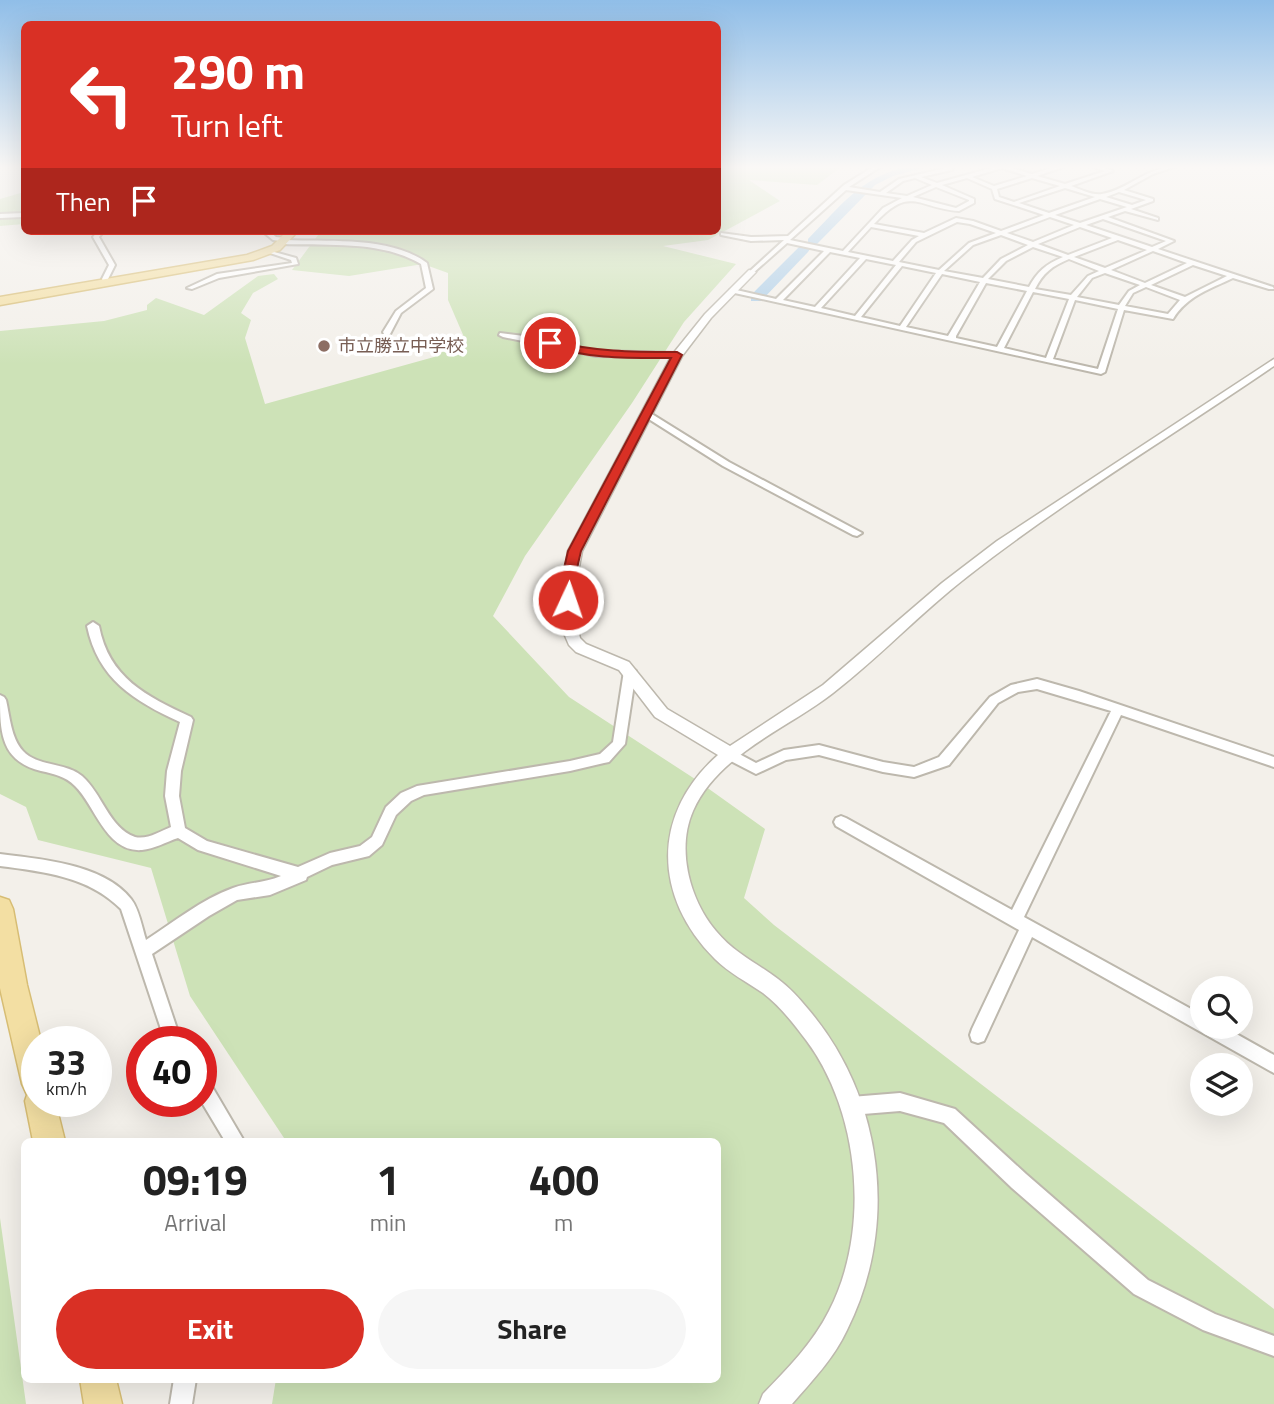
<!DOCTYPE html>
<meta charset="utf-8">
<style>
body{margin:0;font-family:"Titillium Web","Noto Sans JP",sans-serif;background:#f6f6f6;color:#222;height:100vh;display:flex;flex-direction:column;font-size:26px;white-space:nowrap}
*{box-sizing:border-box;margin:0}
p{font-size:23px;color:#767676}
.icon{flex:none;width:38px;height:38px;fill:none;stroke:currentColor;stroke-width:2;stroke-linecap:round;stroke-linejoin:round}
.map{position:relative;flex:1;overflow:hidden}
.details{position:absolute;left:21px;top:1138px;width:700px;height:245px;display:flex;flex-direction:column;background:#fff;border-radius:10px;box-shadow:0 7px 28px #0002}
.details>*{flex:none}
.banner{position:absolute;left:21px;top:21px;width:700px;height:214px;border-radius:10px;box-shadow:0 7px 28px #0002;background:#d93025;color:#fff;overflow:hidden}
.controls{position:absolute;left:1190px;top:976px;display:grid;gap:14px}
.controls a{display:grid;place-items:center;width:63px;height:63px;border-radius:50%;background:#fff;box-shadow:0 7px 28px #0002;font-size:35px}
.speed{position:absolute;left:21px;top:1026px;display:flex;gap:14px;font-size:35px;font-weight:700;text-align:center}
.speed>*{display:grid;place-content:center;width:91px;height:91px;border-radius:50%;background:#fff;box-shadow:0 7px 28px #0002;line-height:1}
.speed small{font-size:18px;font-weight:400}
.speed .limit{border:10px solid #d22;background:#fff;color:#111}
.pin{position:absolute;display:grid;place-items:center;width:60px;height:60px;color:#fff;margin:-30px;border:4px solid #fff;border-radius:50%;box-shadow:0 2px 7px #0007}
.me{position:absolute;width:77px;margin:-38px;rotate:3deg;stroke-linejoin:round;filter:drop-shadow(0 0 5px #0008)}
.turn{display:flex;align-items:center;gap:24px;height:147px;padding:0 35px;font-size:32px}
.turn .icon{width:91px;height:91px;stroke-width:2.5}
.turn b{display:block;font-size:49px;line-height:60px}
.then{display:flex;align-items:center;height:66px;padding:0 35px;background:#0003;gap:14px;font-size:26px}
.eta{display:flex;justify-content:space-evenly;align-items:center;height:119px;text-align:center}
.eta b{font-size:42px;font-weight:700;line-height:49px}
.primary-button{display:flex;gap:14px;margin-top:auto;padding:14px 35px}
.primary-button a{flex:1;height:80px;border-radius:42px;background:#d93025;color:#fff;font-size:28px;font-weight:700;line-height:80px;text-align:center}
.primary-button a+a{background:#f6f6f6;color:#222}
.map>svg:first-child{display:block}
.green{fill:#cde2b7}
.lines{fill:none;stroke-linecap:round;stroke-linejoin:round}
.river{fill:#adcee8;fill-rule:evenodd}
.minor-casing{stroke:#bdb8ad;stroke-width:4}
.tertiary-casing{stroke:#bdb8ad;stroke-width:3}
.primary-casing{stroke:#d7bd74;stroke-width:3}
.minor{fill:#fff;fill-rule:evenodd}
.tertiary{fill:#fff;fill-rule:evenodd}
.primary{fill:#f3dfa3;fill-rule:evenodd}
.route{fill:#d93025;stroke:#8d1f18;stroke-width:2}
.education-dot{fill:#8d6e63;stroke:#fff;stroke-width:2.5}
.labels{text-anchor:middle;stroke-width:7;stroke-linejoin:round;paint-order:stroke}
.far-education-label{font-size:18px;fill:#785e54;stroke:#fff;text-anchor:start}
</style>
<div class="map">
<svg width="1274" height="1404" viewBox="0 0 1274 1404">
<rect width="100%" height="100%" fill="#f3f0ea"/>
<!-- green -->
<path class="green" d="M 718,167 L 841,167 L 817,185 L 749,180 L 780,201 L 708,240 L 663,246 L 736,264 L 684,322 L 632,403 L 525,556 L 493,616 L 569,697 L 695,779 L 765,829 L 744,898 L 774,925 L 1274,1309 L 1274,1404 L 272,1404 L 276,1379 L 718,1379 L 718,1141 L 286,1141 L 190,996 L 151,868 L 38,840 L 26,807 L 0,794 L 0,331 L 104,321 L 147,310 L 147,305 L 156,298 L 204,315 L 258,276 L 274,274 L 278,279 L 253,293 L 241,313 L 251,320 L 245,338 L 265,404 L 434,357 L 464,337 L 448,300 L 448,273 L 423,264 L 349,276 L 292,270 L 321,231 L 718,231 Z
M 24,192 L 24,224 L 0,226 L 0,199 Z
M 0,1218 L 26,1404 L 0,1404 Z"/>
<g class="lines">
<!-- river -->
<path class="river" d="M 907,167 L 927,167 L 893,176 L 875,185 L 816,245 L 808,245 L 808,239 C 841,206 860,177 907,167 Z
M 804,245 L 810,249 L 808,252 L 761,301 L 751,301 L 751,295 L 800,246 Z"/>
<!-- minor casing -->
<g class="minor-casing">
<path id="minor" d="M 873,167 L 880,167 L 849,187 L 880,192 L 899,179 L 950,167 L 952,170 L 921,177 L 937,183 L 995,167 L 1009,167 L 1032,174 L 1055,167 L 1063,167 L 1037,176 L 1065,184 L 1105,171 L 1093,167 L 1102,167 L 1113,171 L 1071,186 C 1080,189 1093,196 1102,194 C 1128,190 1146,167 1174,167 L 1153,174 L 1124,190 L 1153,199 L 1153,201 L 1131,209 L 1158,218 L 1158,220 L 1125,211 L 1108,217 L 1174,241 L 1158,249 L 1273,287 L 1274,289 L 1269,289 L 1233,278 C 1210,289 1187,296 1173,319 L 1124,310 L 1105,372 L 1101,374 L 730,292 L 730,290 L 732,289 L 776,299 L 824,251 L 787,243 L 752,274 L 750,273 L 750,271 L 784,240 L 751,241 L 721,235 L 721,233 L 751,237 L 788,236 L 844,185 ZM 1002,168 L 1027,176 L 994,186 L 972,177 ZM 915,178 L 932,185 L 907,196 L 886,193 L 903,181 ZM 967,178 L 992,189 L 995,199 L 1044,215 L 1001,231 L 973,221 L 956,218 L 924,233 L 874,224 C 911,184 917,208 959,211 L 974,203 L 974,199 L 942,185 ZM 1032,178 L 1060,186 L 1014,202 L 999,197 L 997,189 ZM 936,187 L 969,200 L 969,201 L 956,208 L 913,197 ZM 1065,188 L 1095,197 L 1049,213 L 1019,203 ZM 846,190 L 902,198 L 883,208 L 843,251 L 790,240 ZM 1119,192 L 1146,200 L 1132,205 L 1106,197 ZM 1100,199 L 1127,207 L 1080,223 L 1055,215 ZM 1050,217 L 1074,225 L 1033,242 L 1007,233 ZM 1103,219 L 1166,241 L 1152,247 L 1086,225 ZM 957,222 L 970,224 L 996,233 L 969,243 L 939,270 L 899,262 L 916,242 ZM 871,227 L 919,236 L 912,240 L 893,261 L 848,252 ZM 1080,227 L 1112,238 L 1068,255 L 1038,244 ZM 1001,235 L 1028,245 L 1001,259 L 983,278 L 944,271 L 973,245 ZM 1118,240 L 1147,250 L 1105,268 L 1074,257 ZM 1033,247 L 1063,257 C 1046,264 1037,272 1029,287 L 988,279 L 1006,261 ZM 1153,251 L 1187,263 L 1145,283 L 1111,270 ZM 830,252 L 860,258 L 815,307 L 783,300 ZM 866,259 L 896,265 L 855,316 L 821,308 ZM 1069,259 L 1099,271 L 1088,276 L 1071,295 L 1035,289 C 1043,273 1052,266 1069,259 ZM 1193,265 L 1227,276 L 1185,297 L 1151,285 ZM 902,266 L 936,273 L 900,326 L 861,317 ZM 1105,273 L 1140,285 L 1129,291 L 1119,305 L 1077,297 L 1092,278 ZM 942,274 L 980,282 L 948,336 L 906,327 ZM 986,283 L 1027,291 L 997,347 L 956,338 L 956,336 ZM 1146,287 L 1180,300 L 1168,314 L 1125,306 L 1133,293 ZM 1033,292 L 1069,299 L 1046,358 L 1004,348 ZM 1075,300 L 1118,309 L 1098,369 L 1053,359 Z
M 24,213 L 24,217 L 0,218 L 0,214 Z
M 98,231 L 104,231 L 99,237 L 115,265 L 108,279 L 109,283 L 106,285 L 104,284 L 102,279 L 109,265 L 93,237 Z
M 262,231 L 269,231 L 276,237 L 286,238 L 286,240 C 329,242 391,236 427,263 L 433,289 L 401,313 L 390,334 L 384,334 L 383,332 L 396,311 L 426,288 L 421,264 C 380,240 328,246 282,244 L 280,241 L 273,240 Z
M 267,250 L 296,258 L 298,264 L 219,278 L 192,289 L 187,288 L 217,274 L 292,263 L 291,260 L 267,252 Z
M 500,333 L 524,336 L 596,351 L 677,353 L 681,355 L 677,357 L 596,356 L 503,337 L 499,335 Z
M 647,411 L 729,462 L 862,533 L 857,536 L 853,535 L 723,466 L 644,416 L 643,414 Z
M 93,622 L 99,626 C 109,678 146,696 191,717 L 193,720 L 181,771 L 179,796 L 185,828 L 207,841 L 298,867 L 330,853 L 360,846 L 372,837 L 386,807 L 401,793 L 417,786 L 570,761 L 600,754 L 613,742 L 624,671 L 630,667 L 636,671 L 625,744 L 609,762 L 604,763 L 570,771 L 424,795 L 411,801 L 396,815 L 382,845 L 369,856 L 332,865 L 307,877 L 306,880 L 270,895 L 237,900 L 209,916 L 152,954 L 181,1041 L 165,1041 L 121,909 C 88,876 44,872 0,866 L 0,854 C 40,859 104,864 131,899 C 139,909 142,927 146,940 C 174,922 202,899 233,888 C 249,882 265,883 281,876 L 198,850 L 178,838 C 166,842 154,849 142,850 C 106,853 95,805 75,786 C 65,776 54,774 41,771 C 0,761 0,731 0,695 L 4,697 L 6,700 C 10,717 11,738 23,751 C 38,767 65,762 82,776 C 102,793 109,828 135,837 C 147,840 161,831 171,827 L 165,796 L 167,771 L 180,722 C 134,701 98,679 87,626 Z
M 1037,679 L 1079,691 L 1274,757 L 1274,767 L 1121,715 L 1024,917 L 1202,1015 L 1202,1027 L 1224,1027 L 1274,1055 L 1274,1073 L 1032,937 L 984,1041 L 978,1043 L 972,1041 L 970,1035 L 972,1029 L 1019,930 L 836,826 L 834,822 L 836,818 L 841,816 L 846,818 L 1012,910 L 1111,711 L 1037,689 L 1018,692 L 998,703 L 949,765 L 914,777 L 883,772 L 819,755 L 786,760 L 756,774 L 725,758 L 724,754 L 725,750 L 730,749 L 756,763 L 784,750 L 819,745 L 883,762 L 914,767 L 939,757 L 990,697 L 1011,685 Z
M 201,1075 L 207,1078 L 244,1141 L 225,1141 L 201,1101 Z
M 900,1093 L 955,1109 L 1026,1174 L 1148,1280 L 1215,1314 L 1274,1336 L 1274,1356 L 1203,1330 L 1134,1294 L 1012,1188 L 944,1123 L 900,1111 L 851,1115 L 845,1112 L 842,1106 L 845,1100 L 851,1097 Z
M 174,1379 L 196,1379 L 192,1404 L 170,1404 Z"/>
</g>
<!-- tertiary casing -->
<g class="tertiary-casing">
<path id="tertiary" d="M 749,270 L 756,272 L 711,318 L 682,356 L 582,551 L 575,588 L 575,618 L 580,638 L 586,644 L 629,662 L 667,709 L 730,746 L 823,685 L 942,583 L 997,541 L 1274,359 L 1274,366 C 1172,436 1065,500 968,576 C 921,612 880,657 833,693 C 787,729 718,754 693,811 C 676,850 690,900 716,931 C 734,953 757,963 778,979 C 790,988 799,998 808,1009 C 884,1098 899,1226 847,1330 C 834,1358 812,1381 792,1404 L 759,1404 L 763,1394 C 787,1369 813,1343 829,1311 C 871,1230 860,1112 806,1040 C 793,1023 780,1006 763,993 C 747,982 729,973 715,959 C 653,897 651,814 718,755 L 655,717 L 619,670 L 576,652 L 569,645 L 563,631 L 560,603 L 568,551 L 672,355 L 705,314 Z"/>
</g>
<!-- primary casing -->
<g class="primary-casing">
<path id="primary" d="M 287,231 L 298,231 L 280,250 L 253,260 L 0,305 L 0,297 L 247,255 L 272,246 Z
M 0,897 L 9,900 L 13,909 L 27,985 L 41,1041 L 37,1041 L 37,1101 L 55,1101 L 65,1141 L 33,1141 L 25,1101 L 27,1095 L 22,1084 L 0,988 Z
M 80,1379 L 116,1379 L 122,1404 L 84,1404 Z"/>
</g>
<!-- minor -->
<use href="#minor" class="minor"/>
<!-- tertiary -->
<use href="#tertiary" class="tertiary"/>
<!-- primary -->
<use href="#primary" class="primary"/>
</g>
<!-- sky -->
<linearGradient id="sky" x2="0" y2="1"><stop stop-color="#90bee8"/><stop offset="0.46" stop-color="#faf8f6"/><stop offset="1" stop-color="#faf8f6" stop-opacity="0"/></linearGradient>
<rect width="1274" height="364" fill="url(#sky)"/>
<!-- route -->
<path class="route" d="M 550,340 C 593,352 633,352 677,352 L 682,355 L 581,551 L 575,577 L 575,600 L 568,605 L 561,600 L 562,577 L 568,551 L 671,358 C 628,358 587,359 546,345 L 546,341 Z"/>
<!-- markers -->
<circle class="education-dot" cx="324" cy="346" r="7"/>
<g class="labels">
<!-- far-education labels -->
<g class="far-education-label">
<text x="338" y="352">市立勝立中学校</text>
</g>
</g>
</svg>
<div class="controls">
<a><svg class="icon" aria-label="search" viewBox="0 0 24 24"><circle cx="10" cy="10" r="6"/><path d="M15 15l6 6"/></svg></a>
<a><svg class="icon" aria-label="layers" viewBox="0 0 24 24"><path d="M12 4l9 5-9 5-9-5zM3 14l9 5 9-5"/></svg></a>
</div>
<div class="speed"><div>33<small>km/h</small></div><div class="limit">40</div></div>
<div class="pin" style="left:550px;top:343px;background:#d93025"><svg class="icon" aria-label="arrive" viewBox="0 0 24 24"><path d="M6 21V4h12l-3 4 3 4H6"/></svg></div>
<svg class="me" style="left:568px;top:600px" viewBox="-20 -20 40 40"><circle r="17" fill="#d93025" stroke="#fff" stroke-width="3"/><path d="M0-11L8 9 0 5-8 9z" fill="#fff"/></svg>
<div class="banner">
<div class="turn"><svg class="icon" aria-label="left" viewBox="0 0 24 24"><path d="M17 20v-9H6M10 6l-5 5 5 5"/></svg><div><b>290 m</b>Turn left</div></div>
<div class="then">Then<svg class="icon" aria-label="arrive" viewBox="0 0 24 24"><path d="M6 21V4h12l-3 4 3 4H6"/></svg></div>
</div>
<section class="details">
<div class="eta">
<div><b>09:19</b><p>Arrival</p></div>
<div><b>1</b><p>min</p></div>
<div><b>400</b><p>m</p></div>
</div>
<div class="primary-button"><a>Exit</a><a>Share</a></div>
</section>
</div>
